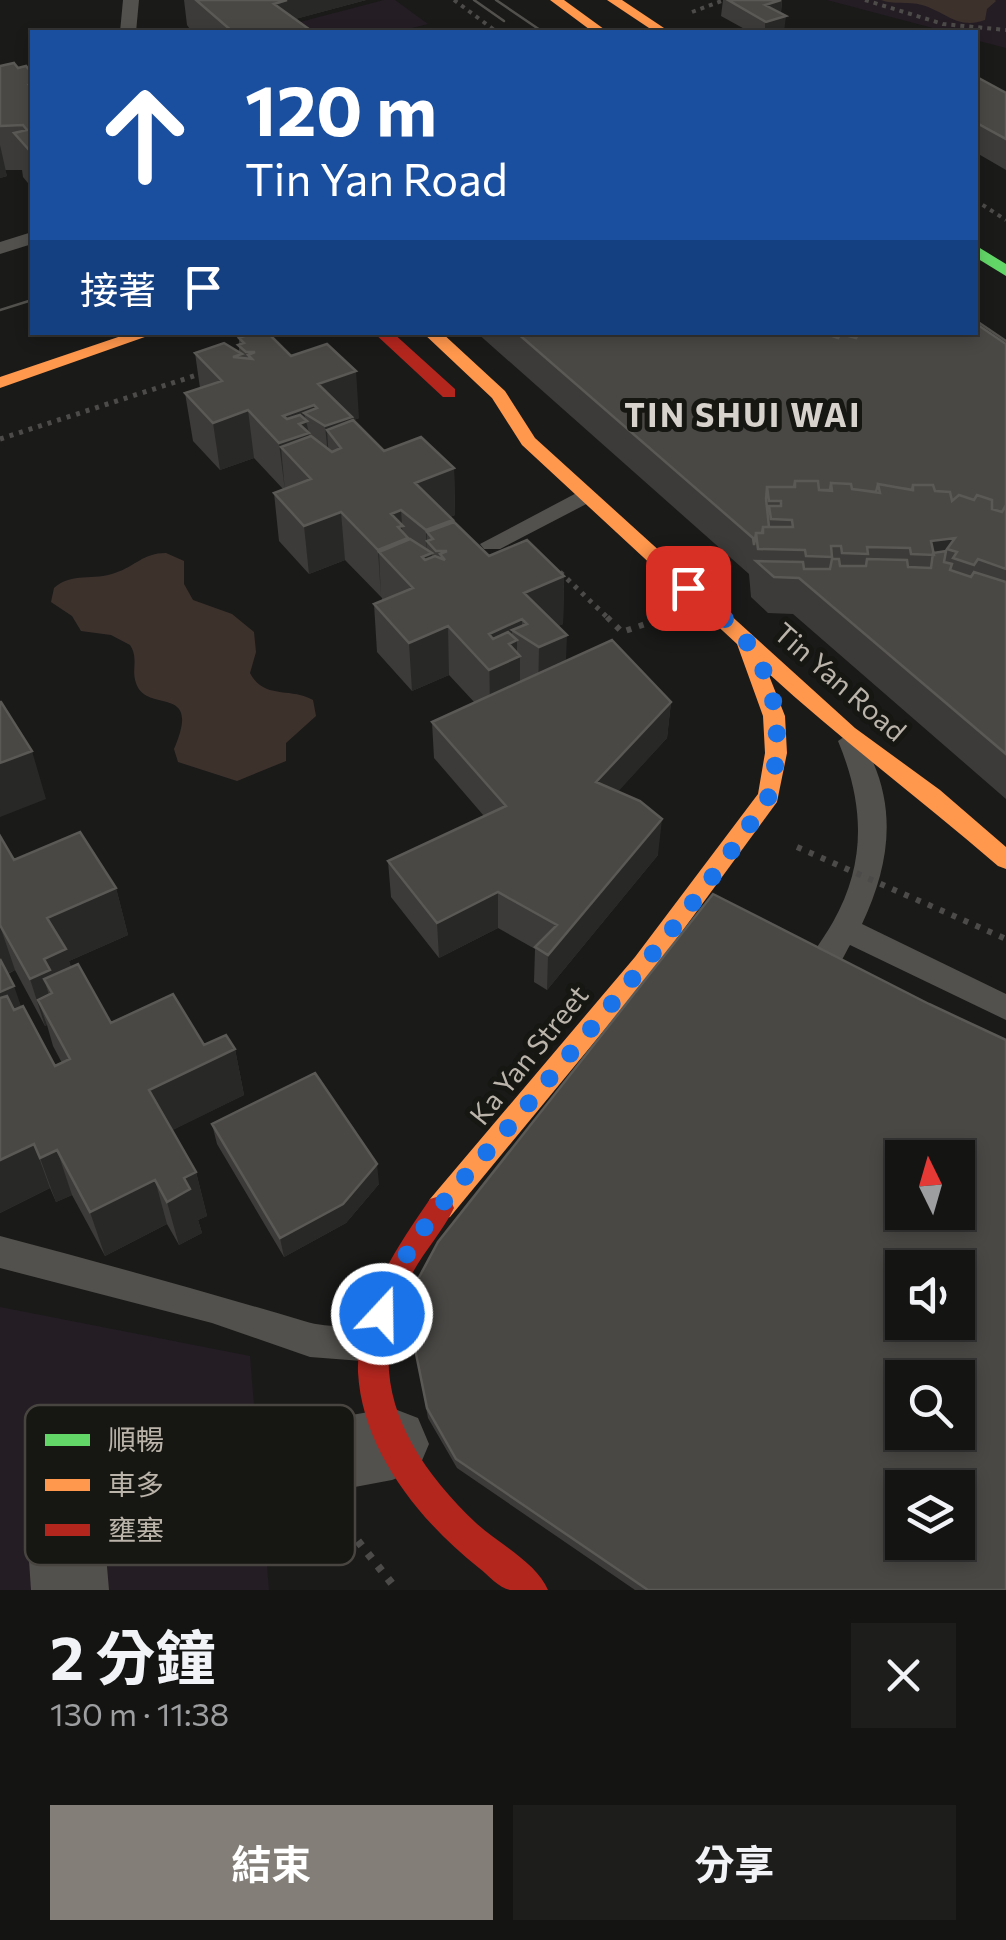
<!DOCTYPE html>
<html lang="zh-TW">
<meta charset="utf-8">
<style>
body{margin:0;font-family:Commissioner,"Noto Sans TC",sans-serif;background:#1d1d1c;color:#f1f3f6;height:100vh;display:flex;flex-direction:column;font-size:38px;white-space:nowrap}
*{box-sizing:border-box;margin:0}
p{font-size:32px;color:#9d9ea0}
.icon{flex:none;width:55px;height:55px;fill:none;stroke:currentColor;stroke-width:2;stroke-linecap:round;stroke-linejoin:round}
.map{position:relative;height:1590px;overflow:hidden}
.panel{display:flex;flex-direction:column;background:#141413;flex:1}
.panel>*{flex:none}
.hud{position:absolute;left:30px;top:30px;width:948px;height:305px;border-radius:0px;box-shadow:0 5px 15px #0003,0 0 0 2px #333;background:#1a4fa0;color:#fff;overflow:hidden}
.needle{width:65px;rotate:355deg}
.controls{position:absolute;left:885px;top:1140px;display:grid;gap:20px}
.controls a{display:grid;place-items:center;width:90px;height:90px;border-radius:0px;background:#141413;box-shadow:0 5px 15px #0003,0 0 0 2px #333;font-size:50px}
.pin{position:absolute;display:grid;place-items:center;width:85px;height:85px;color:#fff;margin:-42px;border-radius:20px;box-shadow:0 5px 15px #0006}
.me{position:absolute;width:110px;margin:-55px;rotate:21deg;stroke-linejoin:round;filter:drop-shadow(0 0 8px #0008)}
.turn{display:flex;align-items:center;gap:35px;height:210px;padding:0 50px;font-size:45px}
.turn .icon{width:130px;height:130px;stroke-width:2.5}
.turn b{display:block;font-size:70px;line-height:85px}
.then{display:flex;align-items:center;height:95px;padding:0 50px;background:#0003;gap:20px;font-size:38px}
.round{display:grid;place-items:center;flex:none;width:105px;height:105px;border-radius:0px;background:#1d1d1c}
.overview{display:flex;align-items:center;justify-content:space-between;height:170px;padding:0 50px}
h1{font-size:60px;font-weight:700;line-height:75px}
.primary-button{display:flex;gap:20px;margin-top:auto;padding:20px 50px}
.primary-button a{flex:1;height:115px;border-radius:0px;background:#837e77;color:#fff;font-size:40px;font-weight:700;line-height:115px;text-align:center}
.primary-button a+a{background:#1d1d1c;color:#f1f3f6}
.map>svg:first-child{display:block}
.green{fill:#241d24}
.water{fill:#3d312c}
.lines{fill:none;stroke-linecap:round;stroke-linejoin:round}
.path-far3{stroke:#4d4b49;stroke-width:4;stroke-dasharray:4 5;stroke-linecap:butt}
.path-far2{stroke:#4d4b49;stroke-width:5;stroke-dasharray:4 6;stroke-linecap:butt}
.path-far1{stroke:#4d4b49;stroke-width:6;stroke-dasharray:5 8;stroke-linecap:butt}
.path{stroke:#4d4b49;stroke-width:8;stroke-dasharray:6 10;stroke-linecap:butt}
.lane{fill:#53514d;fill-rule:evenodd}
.street{fill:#53514d;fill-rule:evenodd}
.fast{fill:#63d668;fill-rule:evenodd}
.slow{fill:#ff974d;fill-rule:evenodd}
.jam{fill:#b3261e;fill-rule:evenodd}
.tram{stroke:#52514d;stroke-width:2.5}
.path-bridge{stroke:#4d4b49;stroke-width:6;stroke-dasharray:5 8;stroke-linecap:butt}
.wall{fill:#3c3b39;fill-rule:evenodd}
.shaded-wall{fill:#282827}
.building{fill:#494845;stroke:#5b5955;stroke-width:2.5;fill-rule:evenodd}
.route{stroke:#1a73e8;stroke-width:18;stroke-dasharray:0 32.4}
.labels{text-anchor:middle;stroke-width:10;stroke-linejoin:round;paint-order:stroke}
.street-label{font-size:28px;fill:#bbb4aa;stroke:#161613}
.far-district-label{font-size:32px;font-weight:bold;letter-spacing:2.5px;fill:#d7d2cb;stroke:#161613}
.key{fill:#161613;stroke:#484540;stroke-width:2.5}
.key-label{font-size:28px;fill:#bbb4aa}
</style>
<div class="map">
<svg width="1006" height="1590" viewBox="0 0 1006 1590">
<rect width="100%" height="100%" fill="#1a1a19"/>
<!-- green -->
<path class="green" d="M 384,0 L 395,0 L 428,24 L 396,32 L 289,32 L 281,27 Z
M 827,0 L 1006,0 L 1006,48 L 975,40 L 975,32 L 948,32 Z
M 0,1307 L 250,1356 L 269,1590 L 0,1590 Z"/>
<!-- water -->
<path class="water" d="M 881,0 L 995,0 L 996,1 L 987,9 L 985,20 C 958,30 946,12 922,5 C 908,1 893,5 881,0 Z
M 166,553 L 184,561 L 184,584 L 193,600 L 232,614 L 254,632 L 256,652 L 250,673 C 264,700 290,687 313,700 L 316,716 L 286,743 L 286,761 L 237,781 L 178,762 L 174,749 C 203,682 146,715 136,683 C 131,669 139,659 130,645 L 111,635 L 81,631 L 72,616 L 51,602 L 54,588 C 72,572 94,581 115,573 C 136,566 143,553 166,553 Z"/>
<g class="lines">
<!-- path-far3 -->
<path class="path-far3" d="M 454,0 L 497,32
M 865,0 L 943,24 L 1006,30
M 692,12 L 724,0
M 975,200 L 1006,220"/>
<!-- path-far2 -->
<path class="path-far2" d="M 0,439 L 203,373
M 560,572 L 610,620"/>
<!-- path-far1 -->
<path class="path-far1" d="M 607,617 L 622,632 L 657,620"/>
<!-- path -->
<path class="path" d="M 343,1513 L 353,1535 L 397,1590"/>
<!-- lane -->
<path class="lane" d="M 123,0 L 139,0 L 136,32 L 120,32 Z
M 32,232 L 32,244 L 0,254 L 0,242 Z
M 586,488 L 598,495 L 594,500 L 500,549 L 484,549 L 480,544 Z
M 851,732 C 865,736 868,749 873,762 C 897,817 887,871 862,924 L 1006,994 L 1006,1020 L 850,945 C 839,964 826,999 799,991 L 795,982 C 806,961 821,943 833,922 C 867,862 864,803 838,741 Z
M 0,1236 C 102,1263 203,1291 304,1321 C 331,1330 361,1323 388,1333 L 393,1345 L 388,1357 L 375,1362 L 310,1357 L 212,1323 L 0,1268 Z"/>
<!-- street -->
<path class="street" d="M 392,1408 L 418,1418 L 429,1444 L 418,1470 L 392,1480 L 259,1505 L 105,1543 L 109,1590 L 31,1590 L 26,1515 L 37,1488 L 64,1477 L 259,1431 Z"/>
<!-- fast -->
<path class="fast" d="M 975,245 L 1006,264 L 1006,276 L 975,257 Z"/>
<!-- slow -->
<path class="slow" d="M 550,0 L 564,0 L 608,32 L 593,32 Z
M 607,0 L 622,0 L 670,32 L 655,32 Z
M 133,332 L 159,332 L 0,388 L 0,377 Z
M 422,332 L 441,332 L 505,391 L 535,438 L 855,728 L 940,790 L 1006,847 L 1006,869 L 998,866 C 922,800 842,741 768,673 L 785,716 L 787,753 L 777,802 L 653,971 L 450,1217 L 440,1220 L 430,1217 L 426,1208 L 430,1199 L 635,957 L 758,794 L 765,753 L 763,716 L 737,644 L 522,445 L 492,398 Z"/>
<!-- jam -->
<path class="jam" d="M 373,332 L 392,332 L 455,389 L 455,397 L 443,397 Z
M 440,1196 L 450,1199 L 454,1208 C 443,1231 425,1250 413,1272 C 358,1371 403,1453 476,1523 C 498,1543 537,1563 548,1590 C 536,1590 522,1590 510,1590 C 499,1588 488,1575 479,1568 C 421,1522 362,1451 358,1372 C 356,1307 395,1250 430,1199 Z"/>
<!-- tram -->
<path class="tram" d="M 474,0 L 504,21
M 496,0 L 543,32
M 0,310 L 32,300
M 975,320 L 1006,341"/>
<!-- path-bridge -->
<path class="path-bridge" d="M 797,847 L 1006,939"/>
</g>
<!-- wall -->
<path class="wall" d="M 184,0 L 366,0 L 295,19 L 313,32 L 192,32 L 187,25 Z
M 723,0 L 782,0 L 781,13 L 784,32 L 750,32 L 721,16 Z
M 0,66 L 18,68 L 32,73 L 32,188 L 23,177 L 22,170 L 5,170 L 7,176 L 0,178 Z
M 975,76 L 1006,93 L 1006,170 L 975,152 Z
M 476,332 L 975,332 L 1006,344 L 1006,799 L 793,614 L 768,613 L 751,597 L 749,574 Z
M 239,338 L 359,418 L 354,420 L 384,451 L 454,468 L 455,515 L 450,517 L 453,522 L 489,556 L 564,576 L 563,624 L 558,626 L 566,661 L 671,702 L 667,738 L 618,791 L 658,855 L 547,990 L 534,982 L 535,949 L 498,928 L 439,958 L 391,897 L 388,861 L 484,816 L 434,758 L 432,722 L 475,703 L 449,675 L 412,691 L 377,652 L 374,604 L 382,601 L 382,598 L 345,560 L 309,574 L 279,541 L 274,493 L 283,489 L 254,458 L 220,470 L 193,441 L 185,393 L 200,388 L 195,353 L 239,352 Z
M 0,836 L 14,860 L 116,888 L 128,935 L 69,961 L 71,967 L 111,1023 L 204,1045 L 235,1049 L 244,1095 L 172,1130 L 196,1172 L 207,1216 L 198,1220 L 202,1233 L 179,1245 L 167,1224 L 105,1256 L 72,1195 L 56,1202 L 50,1188 L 0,1213 ZM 15,970 L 45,1026 L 47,1025 L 53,1046 L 62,1063 L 55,1066 L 21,1007 L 8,974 Z
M 212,1124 L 379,1184 L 346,1223 L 284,1257 L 217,1144 Z
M 412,1334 L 1006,1590 L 635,1590 L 457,1468 L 428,1418 Z"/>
<!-- shaded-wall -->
<path class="shaded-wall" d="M 272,0 L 366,0 L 292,20 Z
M 782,0 L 780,18 L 786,16 L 784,32 L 765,32 L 765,5 Z
M 0,145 L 7,176 L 0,178 Z
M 356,371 L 359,418 L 352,421 L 341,448 L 327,430 L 330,474 L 325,426 L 318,384 Z
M 314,405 L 315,420 L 304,413 L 309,433 L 314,481 L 281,447 L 285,491 L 279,443 L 283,416 Z
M 248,410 L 254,458 L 220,470 L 213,423 Z
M 454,468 L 455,515 L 423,528 L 415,483 Z
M 401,510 L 403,540 L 408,538 L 410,586 L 379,552 L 381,598 L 378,550 L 391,514 Z
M 341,512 L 345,560 L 309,574 L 304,526 Z
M 453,520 L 454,568 L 447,551 L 427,532 L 427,555 L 432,553 L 434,601 L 422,557 L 427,555 L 426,530 Z
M 955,538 L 947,549 L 938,587 L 931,541 Z
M 564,576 L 563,624 L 527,640 L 524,593 Z
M 522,619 L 522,636 L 512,630 L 512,642 L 517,640 L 517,658 L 520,656 L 520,704 L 490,718 L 489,634 Z
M 448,626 L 449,675 L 412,691 L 409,643 Z
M 567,635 L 565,683 L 538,696 L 539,647 Z
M 671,702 L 667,738 L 594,818 L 596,782 Z
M 32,751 L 46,799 L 0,817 L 0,763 Z
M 662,819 L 658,855 L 547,990 L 548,955 Z
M 116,888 L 128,935 L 69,961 L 80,996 L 52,993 L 44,979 L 57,1020 L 38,1000 L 47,1025 L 45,1026 L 30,979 L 44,959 L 47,918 Z
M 498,892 L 498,928 L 439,958 L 437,923 Z
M 0,926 L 15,970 L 0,977 Z
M 14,986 L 30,1032 L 0,1044 L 0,992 Z
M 235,1049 L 244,1095 L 161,1136 L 149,1090 Z
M 34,1144 L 50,1188 L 0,1213 L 0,1160 Z
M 57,1150 L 72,1195 L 56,1202 L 40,1158 Z
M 377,1164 L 379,1184 L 346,1223 L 284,1257 L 280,1238 Z
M 196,1172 L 207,1216 L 198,1220 L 202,1233 L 179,1245 L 167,1202 L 184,1178 Z
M 155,1180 L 167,1224 L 105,1256 L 90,1212 Z"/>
<!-- building -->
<path class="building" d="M 196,0 L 287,0 L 274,4 L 313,32 L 233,32 Z
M 728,0 L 781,0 L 765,5 L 786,16 L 766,22 Z
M 14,63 L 18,68 L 26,66 L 32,73 L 32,84 L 29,85 L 32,89 L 32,150 L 30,151 L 14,133 L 27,130 L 23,125 L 0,126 L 0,66 Z
M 975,76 L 1006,93 L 1006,139 L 975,122 Z
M 975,323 L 1006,344 L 1006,505 L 1002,512 L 992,509 L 992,500 L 977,495 L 974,500 L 959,495 L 952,501 L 950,492 L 935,491 L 933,485 L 913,485 L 912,490 L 878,484 L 876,492 L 852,489 L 851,484 L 831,483 L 830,490 L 819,490 L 818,481 L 795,481 L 794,487 L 767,487 L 766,499 L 769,527 L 763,527 L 762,533 L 756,533 L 754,545 L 753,538 L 516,332 L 827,332 L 826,334 L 838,338 L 841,334 L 856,338 L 860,332 L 975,332 Z
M 255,332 L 267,332 L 291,356 L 327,344 L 356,371 L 318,384 L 352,417 L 325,426 L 304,413 L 317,408 L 314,405 L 283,416 L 287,419 L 300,415 L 307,421 L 299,424 L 309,433 L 279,443 L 248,410 L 213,423 L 185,393 L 222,381 L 195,353 L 224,343 L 242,354 L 233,357 L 252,359 L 248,355 L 255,352 L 246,352 L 238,345 L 244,343 L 239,338 Z
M 353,420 L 384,451 L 421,437 L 454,468 L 415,483 L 453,520 L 426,530 L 401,510 L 391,514 L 403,526 L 398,527 L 408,538 L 378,550 L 341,512 L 304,526 L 274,493 L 311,479 L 281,447 L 311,436 L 332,452 L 341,448 L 327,430 Z
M 795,481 L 818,481 L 819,490 L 832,491 L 831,483 L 851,484 L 852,489 L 880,493 L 878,484 L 913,490 L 913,485 L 933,485 L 935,491 L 950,492 L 952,501 L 959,495 L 974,500 L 977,495 L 992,500 L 992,509 L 1002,512 L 1006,505 L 1006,569 L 978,559 L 974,565 L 953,558 L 957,552 L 947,549 L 955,538 L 931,541 L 934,555 L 911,554 L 910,548 L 867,547 L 868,554 L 842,553 L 841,546 L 831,546 L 832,557 L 806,556 L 805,550 L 758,549 L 756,533 L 763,533 L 763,527 L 793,527 L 792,520 L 771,519 L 769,506 L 781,506 L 781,501 L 769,501 L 767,487 L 795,487 Z
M 454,522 L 489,556 L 527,540 L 564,576 L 524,593 L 567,635 L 539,647 L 512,630 L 527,624 L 522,619 L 489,634 L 493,639 L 508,632 L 517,640 L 509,644 L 520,656 L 489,670 L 448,626 L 409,643 L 374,604 L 413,588 L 379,552 L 410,539 L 432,553 L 422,557 L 425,560 L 435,556 L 445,560 L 440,554 L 447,551 L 436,551 L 427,541 L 433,539 L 427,532 Z
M 946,551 L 944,562 L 952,564 L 950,570 L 971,577 L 974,572 L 1006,582 L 1006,754 L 799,578 L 774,577 L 756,561 L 803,562 L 804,569 L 830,569 L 832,559 L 839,559 L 840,566 L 866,566 L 867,559 L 907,560 L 908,567 L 931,568 L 933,553 Z
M 612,640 L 671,702 L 596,782 L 640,801 L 662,819 L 548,955 L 535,947 L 557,925 L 498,892 L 437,923 L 388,861 L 506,806 L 432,722 Z
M 0,702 L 1,702 L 32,751 L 0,763 Z
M 80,832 L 116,888 L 47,918 L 66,949 L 44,959 L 50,970 L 30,979 L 0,925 L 0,836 L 14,860 Z
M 713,894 L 929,1004 L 1006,1040 L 1006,1590 L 648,1590 L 456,1459 L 427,1408 L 412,1334 L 417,1281 L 438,1242 ZM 902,1158 L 958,1158 L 958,1212 L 902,1212 ZM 902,1268 L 958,1268 L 958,1322 L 902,1322 ZM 902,1378 L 958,1378 L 958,1432 L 902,1432 ZM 902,1488 L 958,1488 L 958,1542 L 902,1542 Z
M 0,959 L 14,986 L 0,992 Z
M 78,964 L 111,1023 L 173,994 L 204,1045 L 226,1035 L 235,1049 L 149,1090 L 196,1172 L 184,1178 L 190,1189 L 167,1202 L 155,1180 L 90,1212 L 57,1150 L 40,1158 L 34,1144 L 0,1160 L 0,998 L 7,996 L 14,1010 L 23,1006 L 55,1066 L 70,1059 L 38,1000 L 52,993 L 44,979 Z
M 315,1073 L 377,1164 L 343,1204 L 280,1238 L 212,1124 Z"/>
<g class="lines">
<!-- route -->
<path class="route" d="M 382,1314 C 400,1238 470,1174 519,1115 C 605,1011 696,908 769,796 C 783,744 780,685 746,641 C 731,621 707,605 688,588"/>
</g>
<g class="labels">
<!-- street labels -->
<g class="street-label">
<text transform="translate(840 682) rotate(41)" y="10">Tin Yan Road</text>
<text transform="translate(529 1055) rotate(-51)" y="10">Ka Yan Street</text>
</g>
<!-- far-district labels -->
<g class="far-district-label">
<text x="743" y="427">TIN SHUI WAI</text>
</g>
</g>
<!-- legend -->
<rect x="25" y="1405" width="330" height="160" rx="15" class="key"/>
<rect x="45" y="1434" width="45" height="12" fill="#63d668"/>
<rect x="45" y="1479" width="45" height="12" fill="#ff974d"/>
<rect x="45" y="1524" width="45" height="12" fill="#b3261e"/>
<g class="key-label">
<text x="108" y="1450">順暢</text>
<text x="108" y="1495">車多</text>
<text x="108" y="1540">壅塞</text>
</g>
</svg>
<div class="controls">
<a><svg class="needle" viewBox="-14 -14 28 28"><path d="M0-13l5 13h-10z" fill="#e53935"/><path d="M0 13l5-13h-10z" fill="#9d9ea0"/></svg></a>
<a><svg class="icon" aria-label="sound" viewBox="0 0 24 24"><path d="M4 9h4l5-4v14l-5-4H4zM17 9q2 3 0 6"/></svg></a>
<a><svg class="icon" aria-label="search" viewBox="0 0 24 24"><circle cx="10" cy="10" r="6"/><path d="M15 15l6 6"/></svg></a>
<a><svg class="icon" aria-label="layers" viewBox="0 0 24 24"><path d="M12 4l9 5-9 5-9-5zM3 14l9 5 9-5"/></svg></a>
</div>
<div class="pin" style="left:688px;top:588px;background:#d93025"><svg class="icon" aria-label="arrive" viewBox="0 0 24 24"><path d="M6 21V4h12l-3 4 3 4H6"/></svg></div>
<svg class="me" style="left:382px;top:1314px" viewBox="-20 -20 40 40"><circle r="17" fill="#1a73e8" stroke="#fff" stroke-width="3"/><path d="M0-11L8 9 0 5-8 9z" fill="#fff"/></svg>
<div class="hud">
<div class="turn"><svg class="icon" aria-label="ahead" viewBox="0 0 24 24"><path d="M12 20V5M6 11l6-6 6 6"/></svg><div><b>120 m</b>Tin Yan Road</div></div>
<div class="then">接著<svg class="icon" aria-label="arrive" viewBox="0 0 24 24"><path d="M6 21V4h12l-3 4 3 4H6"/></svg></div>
</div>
</div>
<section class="panel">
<div class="overview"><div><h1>2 分鐘</h1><p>130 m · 11:38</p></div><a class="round"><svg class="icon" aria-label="close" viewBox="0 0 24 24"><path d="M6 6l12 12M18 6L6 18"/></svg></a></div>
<div class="primary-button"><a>結束</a><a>分享</a></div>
</section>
